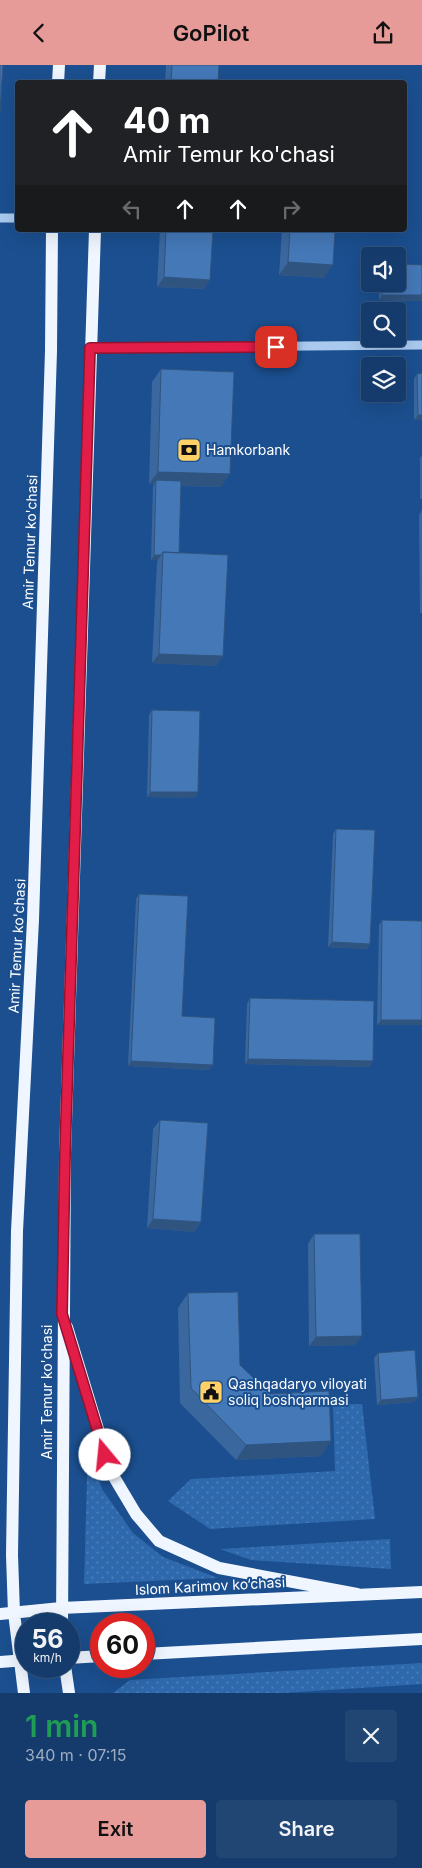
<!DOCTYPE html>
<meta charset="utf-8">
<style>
body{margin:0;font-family:Inter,sans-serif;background:#214673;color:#f1f3f6;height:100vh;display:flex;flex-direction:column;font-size:19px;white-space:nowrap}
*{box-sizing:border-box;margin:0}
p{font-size:16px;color:#9dadc1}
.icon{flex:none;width:28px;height:28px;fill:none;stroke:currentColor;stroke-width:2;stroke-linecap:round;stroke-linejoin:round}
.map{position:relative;height:1628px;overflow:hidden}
.details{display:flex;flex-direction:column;background:#143b6b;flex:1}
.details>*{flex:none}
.top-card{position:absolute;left:15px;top:15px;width:392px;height:152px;border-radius:5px;box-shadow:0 5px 20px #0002,0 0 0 1px #33557e;background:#202124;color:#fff;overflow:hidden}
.tools{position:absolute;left:361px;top:182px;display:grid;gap:10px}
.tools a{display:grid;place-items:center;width:45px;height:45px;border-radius:5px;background:#143b6b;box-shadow:0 5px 20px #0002,0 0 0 1px #33557e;font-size:25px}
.speed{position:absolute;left:15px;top:1548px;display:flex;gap:10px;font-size:25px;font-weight:700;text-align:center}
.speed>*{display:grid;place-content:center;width:65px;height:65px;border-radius:50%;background:#143b6b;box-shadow:0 5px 20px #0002,0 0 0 1px #33557e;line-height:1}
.speed small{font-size:12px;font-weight:400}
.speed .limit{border:8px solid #d22;background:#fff;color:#111}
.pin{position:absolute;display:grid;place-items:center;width:42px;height:42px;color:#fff;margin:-21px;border-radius:10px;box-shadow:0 2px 8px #0006}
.me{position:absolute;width:55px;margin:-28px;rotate:343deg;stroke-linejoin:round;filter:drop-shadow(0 0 4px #0008)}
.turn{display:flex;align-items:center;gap:18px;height:105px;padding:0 25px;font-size:22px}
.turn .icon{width:65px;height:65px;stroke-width:2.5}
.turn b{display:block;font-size:35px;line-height:42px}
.lanes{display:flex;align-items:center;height:48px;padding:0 25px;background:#0003;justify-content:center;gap:25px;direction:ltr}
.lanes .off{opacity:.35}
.round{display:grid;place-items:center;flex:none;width:52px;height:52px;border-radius:5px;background:#214673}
.summary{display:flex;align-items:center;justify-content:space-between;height:85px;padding:0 25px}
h1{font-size:30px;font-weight:600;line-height:38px;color:#1e9e55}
.cta{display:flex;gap:10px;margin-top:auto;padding:10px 25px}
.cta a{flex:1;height:58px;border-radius:5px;background:#e69b98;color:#111;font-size:20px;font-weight:600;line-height:58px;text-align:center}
.cta a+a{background:#214673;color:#f1f3f6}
header{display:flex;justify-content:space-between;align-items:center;height:65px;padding:0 25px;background:#e69b98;color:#111;font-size:22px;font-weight:600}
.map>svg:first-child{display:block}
.grass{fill:url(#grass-dots)}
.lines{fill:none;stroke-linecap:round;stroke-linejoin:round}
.minor{stroke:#a9c9ee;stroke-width:9}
.major{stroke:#f0f6ff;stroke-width:12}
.wall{fill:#3a679d}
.shaded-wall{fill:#305480}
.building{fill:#4478b7;stroke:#305480}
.route-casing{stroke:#92132f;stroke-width:12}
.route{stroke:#e11d48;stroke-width:9}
.labels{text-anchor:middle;stroke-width:4;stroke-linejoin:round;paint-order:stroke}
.poi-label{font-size:14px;fill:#fff;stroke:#1b4f8f;text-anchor:start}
.street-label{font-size:14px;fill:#fff;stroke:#1b4f8f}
</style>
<header><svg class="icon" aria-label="back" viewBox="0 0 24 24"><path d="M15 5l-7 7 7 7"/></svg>GoPilot<svg class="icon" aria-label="share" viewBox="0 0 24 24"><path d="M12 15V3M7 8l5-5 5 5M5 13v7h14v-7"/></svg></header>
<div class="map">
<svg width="422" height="1628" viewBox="0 0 422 1628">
<defs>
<pattern id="grass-dots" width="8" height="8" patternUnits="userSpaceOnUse" patternTransform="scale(1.25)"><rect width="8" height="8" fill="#2e69ad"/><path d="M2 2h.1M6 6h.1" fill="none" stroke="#4d80b9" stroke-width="1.8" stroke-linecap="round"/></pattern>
</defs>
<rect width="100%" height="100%" fill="#1b4f8f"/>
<!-- grass -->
<path class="grass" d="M 333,1339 L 362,1339 L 375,1454 L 210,1464 L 168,1436 L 191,1414 L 335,1406 Z
M 88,1379 L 102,1424 L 133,1468 L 163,1492 L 218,1513 L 84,1519 Z
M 390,1474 L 391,1504 L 251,1495 L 220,1484 Z
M 422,1598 L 422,1619 L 283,1628 L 113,1628 L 130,1615 Z"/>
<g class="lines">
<!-- minor -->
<path class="minor" d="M 0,153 L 18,153
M 91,283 L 422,280"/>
<!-- major -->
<path class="major" d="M 58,18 L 59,0
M 99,18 L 100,0
M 67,1262 L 111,1407 L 136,1449 L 159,1476 L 219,1503 L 357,1529
M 0,1549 L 61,1543 L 422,1527
M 62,1559 L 65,1089 L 95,165
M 144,1589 L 422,1574
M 69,1593 L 101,1591
M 0,1597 L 26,1595
M 65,1601 L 69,1628
M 24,1628 L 14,1548 L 12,1490 L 17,1166 L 33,855 L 51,286 L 52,165"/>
</g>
<!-- wall -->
<path class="wall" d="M 166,0 L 219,0 L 218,18 L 165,18 Z
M 160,165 L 213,165 L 204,224 L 157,222 Z
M 282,165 L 335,165 L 324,213 L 279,210 Z
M 379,219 L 398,219 L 422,230 L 422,235 L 421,236 L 379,235 Z
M 161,304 L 221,422 L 181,421 L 179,488 L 223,591 L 216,601 L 152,598 L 157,497 L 158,495 L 151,495 L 153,421 L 154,419 L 149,419 L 152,317 Z
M 422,308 L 422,355 L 414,355 L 414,314 L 417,309 Z
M 422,390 L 422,434 L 420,434 L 420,393 Z
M 422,445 L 422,548 L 420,548 L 419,450 Z
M 152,645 L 198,727 L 195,733 L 147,732 L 149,650 Z
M 336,764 L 370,879 L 367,884 L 328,882 L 333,769 Z
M 139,829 L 182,951 L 213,1000 L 209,1005 L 128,1001 L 136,834 Z
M 382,855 L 422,960 L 377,960 L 379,860 Z
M 250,933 L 373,996 L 369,1002 L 245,999 L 247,939 Z
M 160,1055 L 201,1157 L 194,1167 L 147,1163 L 153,1064 Z
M 314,1169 L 355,1280 L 309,1281 L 308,1179 Z
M 188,1228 L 240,1300 L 321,1391 L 236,1395 L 180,1338 L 178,1243 Z
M 378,1288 L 418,1332 L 414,1337 L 377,1340 L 374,1293 Z"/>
<!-- shaded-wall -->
<path class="shaded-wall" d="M 288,197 L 333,200 L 324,213 L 279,210 Z
M 164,212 L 210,215 L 204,224 L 157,222 Z
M 382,230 L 422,230 L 422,235 L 421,236 L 379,235 Z
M 418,350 L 422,350 L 422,355 L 414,355 Z
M 158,407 L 230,409 L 221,422 L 156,420 L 156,415 L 154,419 L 149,419 Z
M 154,490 L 161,490 L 158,495 L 151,495 Z
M 159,589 L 223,591 L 216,601 L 152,598 Z
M 150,727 L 198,727 L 195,733 L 147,732 Z
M 332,877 L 370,879 L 367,884 L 328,882 Z
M 381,955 L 422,955 L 422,960 L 377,960 Z
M 248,994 L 373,996 L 369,1002 L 245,999 Z
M 131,996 L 213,1000 L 209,1005 L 128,1001 Z
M 153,1154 L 201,1157 L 194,1167 L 147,1163 Z
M 362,1271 L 355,1280 L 309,1281 L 316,1272 Z
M 418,1332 L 414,1337 L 377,1340 L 381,1335 Z
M 331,1376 L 321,1391 L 236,1395 L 246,1380 Z"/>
<!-- building -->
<path class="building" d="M 0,0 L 3,0 L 0,47 Z
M 172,0 L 219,0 L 218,18 L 171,18 Z
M 166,165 L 213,165 L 210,215 L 164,212 Z
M 290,165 L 335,165 L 333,200 L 288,197 Z
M 398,199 L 422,200 L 422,230 L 382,230 L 382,219 L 398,219 Z
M 161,304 L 234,307 L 230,409 L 158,407 Z
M 422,308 L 422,350 L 418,350 L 417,309 Z
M 156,415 L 181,416 L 179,488 L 163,487 L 161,490 L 154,490 Z
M 163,487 L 228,490 L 223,591 L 159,589 Z
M 152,645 L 200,646 L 198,727 L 150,727 Z
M 336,764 L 375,765 L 370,879 L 332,877 Z
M 139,829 L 188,831 L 182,951 L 215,953 L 213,1000 L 131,996 Z
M 382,855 L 422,856 L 422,955 L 381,955 Z
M 250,933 L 374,936 L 373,996 L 248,994 Z
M 160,1055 L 208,1058 L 201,1157 L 153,1154 Z
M 314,1169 L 360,1169 L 362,1271 L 316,1272 Z
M 238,1227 L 240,1300 L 270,1329 L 329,1326 L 331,1376 L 246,1380 L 191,1323 L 188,1228 Z
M 415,1285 L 418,1332 L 381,1335 L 378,1288 Z"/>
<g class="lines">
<!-- route casing -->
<g class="route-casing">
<path id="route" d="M 105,1390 L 62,1249 L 65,1089 L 90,283 L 276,282"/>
</g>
<!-- route -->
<use href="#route" class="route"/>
</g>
<!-- icons -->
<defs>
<g id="bank-square" transform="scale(1.25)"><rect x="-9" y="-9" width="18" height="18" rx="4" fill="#ffd166" stroke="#1b4f8f"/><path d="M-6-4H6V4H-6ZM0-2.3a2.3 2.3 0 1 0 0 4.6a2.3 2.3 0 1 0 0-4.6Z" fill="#111"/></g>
<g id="civic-square" transform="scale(1.25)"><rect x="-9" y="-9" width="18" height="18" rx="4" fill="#ffd166" stroke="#1b4f8f"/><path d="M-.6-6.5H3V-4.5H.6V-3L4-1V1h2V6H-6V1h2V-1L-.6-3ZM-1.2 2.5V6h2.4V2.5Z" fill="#111"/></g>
</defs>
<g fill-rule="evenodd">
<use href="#bank-square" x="189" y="385"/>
<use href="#civic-square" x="211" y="1327"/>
</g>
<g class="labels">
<!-- poi labels -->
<g class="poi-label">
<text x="206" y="390">Hamkorbank</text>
<text x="228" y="1324">Qashqadaryo viloyati<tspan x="228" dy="16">soliq boshqarmasi</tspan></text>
</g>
<!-- street labels -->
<g class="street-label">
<text transform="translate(30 477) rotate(-88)" y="5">Amir Temur ko'chasi</text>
<text transform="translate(17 881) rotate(-87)" y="5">Amir Temur ko'chasi</text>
<text transform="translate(47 1327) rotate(-90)" y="5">Amir Temur ko'chasi</text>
<text transform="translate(210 1521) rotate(-3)" y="5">Islom Karimov ko‘chasi</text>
</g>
</g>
</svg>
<div class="tools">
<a><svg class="icon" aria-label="sound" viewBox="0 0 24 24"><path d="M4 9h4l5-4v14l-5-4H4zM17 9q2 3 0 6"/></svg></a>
<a><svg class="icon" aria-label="search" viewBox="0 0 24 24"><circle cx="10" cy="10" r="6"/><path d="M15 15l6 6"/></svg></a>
<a><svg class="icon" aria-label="layers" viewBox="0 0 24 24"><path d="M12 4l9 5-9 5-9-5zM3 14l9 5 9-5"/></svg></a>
</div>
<div class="speed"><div>56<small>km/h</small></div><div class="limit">60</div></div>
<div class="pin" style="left:276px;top:282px;background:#d93025"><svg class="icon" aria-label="arrive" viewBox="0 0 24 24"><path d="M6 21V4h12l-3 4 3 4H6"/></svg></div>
<svg class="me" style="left:105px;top:1390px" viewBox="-20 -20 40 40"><circle r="19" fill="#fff"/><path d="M0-13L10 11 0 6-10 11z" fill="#e11d48"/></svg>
<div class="top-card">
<div class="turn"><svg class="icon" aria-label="ahead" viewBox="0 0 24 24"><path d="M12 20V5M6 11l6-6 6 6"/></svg><div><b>40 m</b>Amir Temur ko'chasi</div></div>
<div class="lanes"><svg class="icon off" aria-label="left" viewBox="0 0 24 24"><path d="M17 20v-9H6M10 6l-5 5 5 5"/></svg><svg class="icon" aria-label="ahead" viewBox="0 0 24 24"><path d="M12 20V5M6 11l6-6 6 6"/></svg><svg class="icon" aria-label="ahead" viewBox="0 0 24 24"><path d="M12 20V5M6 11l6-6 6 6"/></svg><svg class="icon off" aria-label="right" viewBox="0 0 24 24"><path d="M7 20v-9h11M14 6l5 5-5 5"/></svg></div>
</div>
</div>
<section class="details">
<div class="summary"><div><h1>1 min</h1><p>340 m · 07:15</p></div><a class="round"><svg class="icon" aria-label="close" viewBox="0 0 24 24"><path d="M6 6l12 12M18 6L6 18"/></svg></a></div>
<div class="cta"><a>Exit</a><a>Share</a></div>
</section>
